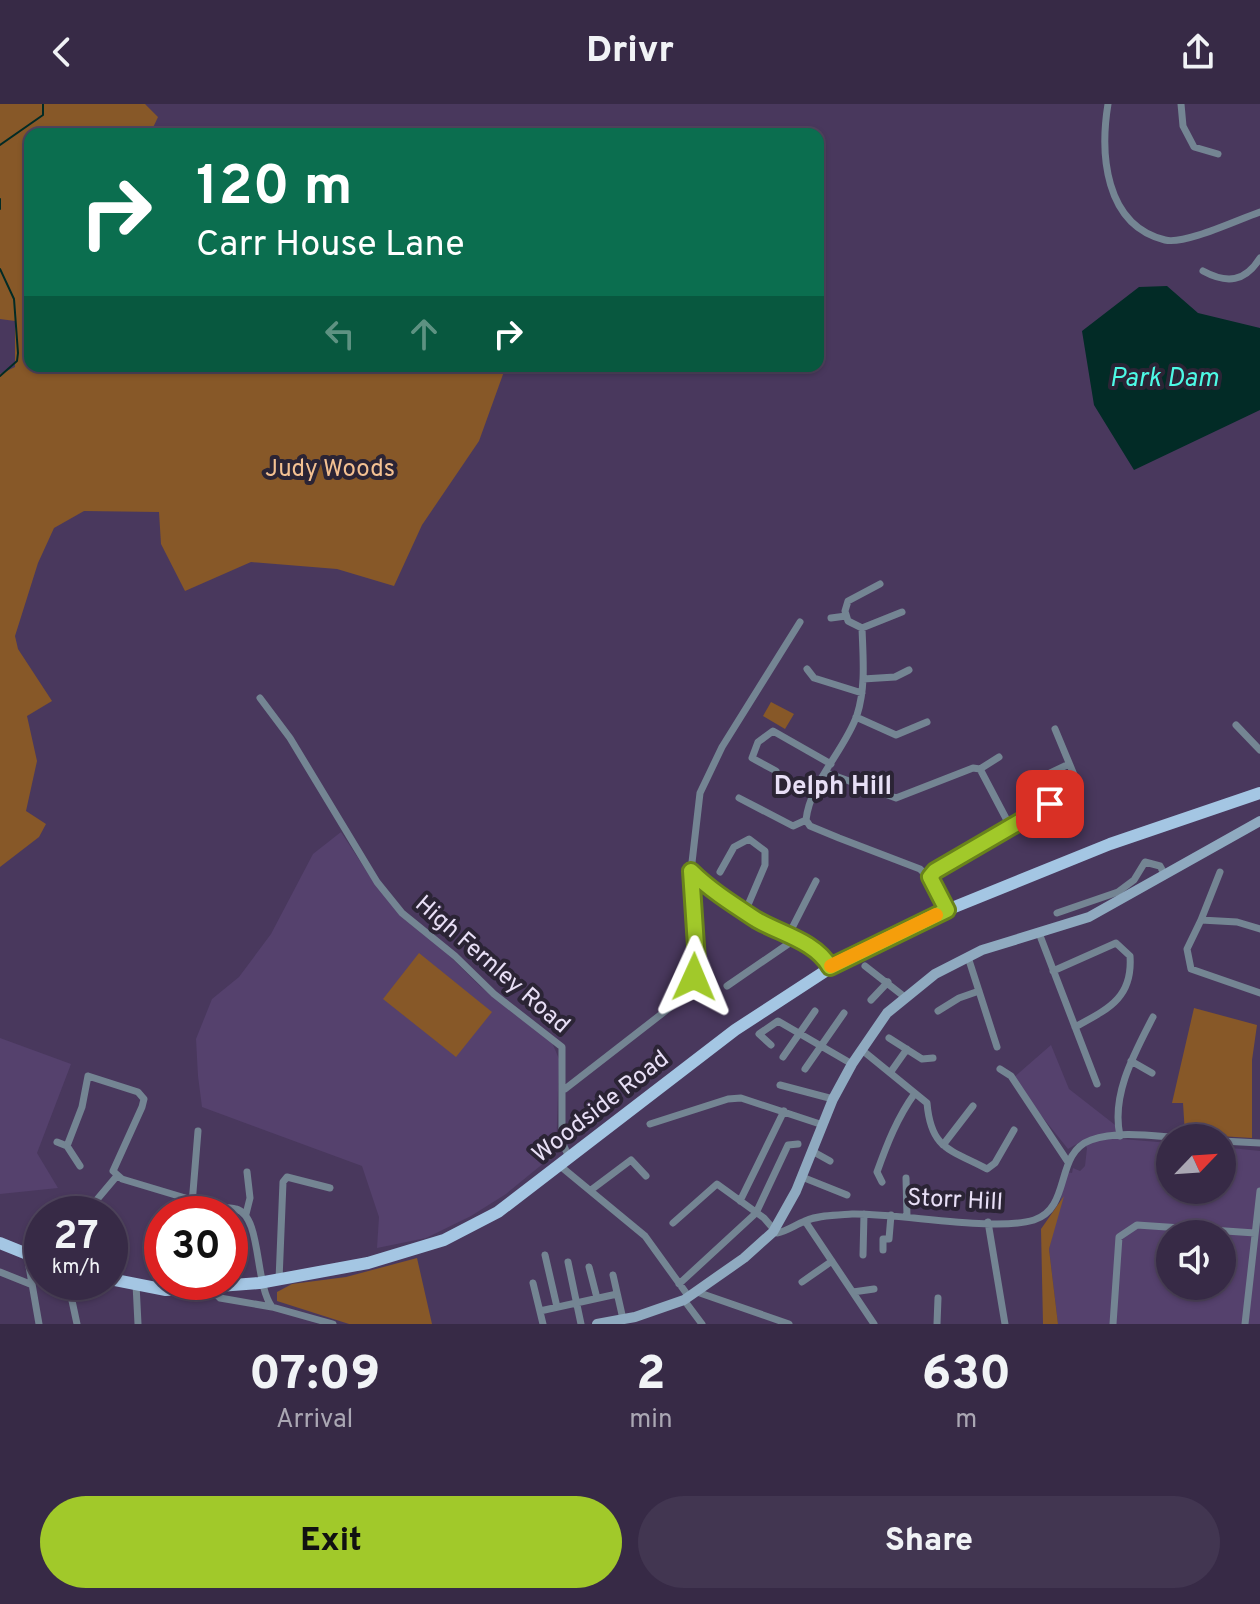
<!DOCTYPE html>
<style>
body{margin:0;font-family:Overpass,sans-serif;background:#423651;color:#f1f3f6;height:100vh;display:flex;flex-direction:column;font-size:30px;white-space:nowrap}
*{box-sizing:border-box;margin:0}
p{font-size:26px;color:#aaa7b3}
.icon{flex:none;width:44px;height:44px;fill:none;stroke:currentColor;stroke-width:2;stroke-linecap:round;stroke-linejoin:round}
.map{position:relative;height:1220px;overflow:hidden}
.sheet{display:flex;flex-direction:column;background:#372a46;flex:1}
.sheet>*{flex:none}
.top-card{position:absolute;left:24px;top:24px;width:800px;height:244px;border-radius:16px;box-shadow:0 2px 6px #0004,0 0 0 2px #51465f;background:#0b6e4f;color:#fff;overflow:hidden}
.needle{width:52px;rotate:65deg}
.fabs{position:absolute;left:1156px;top:1020px;display:grid;gap:16px}
.fabs a{display:grid;place-items:center;width:80px;height:80px;border-radius:50%;background:#372a46;box-shadow:0 2px 6px #0004,0 0 0 2px #51465f;font-size:40px}
.speed{position:absolute;left:24px;top:1092px;display:flex;gap:16px;font-size:40px;font-weight:700;text-align:center}
.speed>*{display:grid;place-content:center;width:104px;height:104px;border-radius:50%;background:#372a46;box-shadow:0 2px 6px #0004,0 0 0 2px #51465f;line-height:1}
.speed small{font-size:20px;font-weight:400}
.speed .limit{border:12px solid #d22;background:#fff;color:#111}
.pin{position:absolute;display:grid;place-items:center;width:68px;height:68px;color:#fff;margin:-34px;border-radius:16px;box-shadow:0 4px 12px #0006}
.me{position:absolute;width:88px;margin:-44px;rotate:1deg;stroke-linejoin:round;filter:drop-shadow(0 0 6px #0008)}
.turn{display:flex;align-items:center;gap:28px;height:168px;padding:0 40px;font-size:36px}
.turn .icon{width:104px;height:104px;stroke-width:2.5}
.turn b{display:block;font-size:56px;line-height:68px}
.lanes{display:flex;align-items:center;height:76px;padding:0 40px;background:#0003;justify-content:center;gap:40px;direction:ltr}
.lanes .off{opacity:.35}
.eta{display:flex;justify-content:space-evenly;align-items:center;height:136px;text-align:center}
.eta b{font-size:48px;font-weight:800;line-height:56px}
.cta{display:flex;gap:16px;margin-top:auto;padding:16px 40px}
.cta a{flex:1;height:92px;border-radius:48px;background:#a1c92a;color:#111;font-size:32px;font-weight:800;line-height:92px;text-align:center}
.cta a+a{background:#423651;color:#f1f3f6}
header{display:flex;justify-content:space-between;align-items:center;height:104px;padding:0 40px;background:#372a46;font-size:36px;font-weight:800}
.map>svg:first-child{display:block}
.built{fill:#55416d;fill-rule:evenodd}
.green{fill:#875828}
.water{fill:#022b26}
.lines{fill:none;stroke-linecap:round;stroke-linejoin:round}
.stream{stroke:#022b26;stroke-width:2}
.street{stroke:#748593;stroke-width:7}
.secondary{stroke:#8faac0;stroke-width:10}
.primary{stroke:#a4c6e3;stroke-width:12}
.route-casing{stroke:#69831b;stroke-width:20}
.route{stroke:#a1c92a;stroke-width:14}
.slow{stroke:#f59e0b;stroke-width:14}
.labels{text-anchor:middle;stroke-width:8;stroke-linejoin:round;paint-order:stroke}
.park-label{font-size:24px;fill:#f4c192;stroke:#2b2435}
.street-label{font-size:24px;fill:#e8dff6;stroke:#2b2435}
.water-label{font-size:26px;font-style:italic;fill:#4df9e5;stroke:#2b2435}
.neighbourhood-label{font-size:26px;font-weight:bold;fill:#e8dff6;stroke:#2b2435}
</style>
<header><svg class="icon" aria-label="back" viewBox="0 0 24 24"><path d="M15 5l-7 7 7 7"/></svg>Drivr<svg class="icon" aria-label="share" viewBox="0 0 24 24"><path d="M12 15V3M7 8l5-5 5 5M5 13v7h14v-7"/></svg></header>
<div class="map">
<svg width="1260" height="1220" viewBox="0 0 1260 1220">
<rect width="100%" height="100%" fill="#49385d"/>
<!-- built -->
<path class="built" d="M 341,728 L 373,777 L 481,883 L 551,936 L 559,955 L 556,1049 L 506,1090 L 471,1112 L 426,1134 L 377,1144 L 379,1113 L 362,1062 L 202,1003 L 198,972 L 196,935 L 212,895 L 239,873 L 271,830 L 313,750 Z
M 0,934 L 71,960 L 37,1049 L 58,1084 L 0,1090 Z
M 1051,941 L 1069,985 L 1119,1024 L 1122,1035 L 1170,1039 L 1170,1086 L 1222,1086 L 1222,1043 L 1260,1047 L 1260,1220 L 1058,1220 L 1049,1145 L 1067,1068 L 1072,1069 L 1073,1064 L 1080,1067 L 1085,1062 L 1087,1044 L 1082,1037 L 1068,1045 L 1012,975 ZM 1170,1130 L 1222,1130 L 1222,1182 L 1170,1182 Z"/>
<!-- green -->
<path class="green" d="M 0,0 L 145,0 L 158,13 L 150,30 L 30,30 L 30,262 L 506,262 L 479,337 L 422,421 L 394,482 L 337,465 L 251,458 L 185,487 L 161,440 L 159,408 L 84,407 L 54,424 L 38,459 L 15,532 L 18,545 L 52,597 L 27,612 L 37,657 L 26,707 L 46,720 L 39,733 L 0,763 L 0,270 L 15,263 L 15,217 L 0,215 Z
M 771,598 L 794,610 L 785,625 L 763,612 Z
M 419,849 L 492,908 L 456,953 L 383,895 Z
M 1194,904 L 1257,921 L 1252,956 L 1252,1034 L 1185,1030 L 1183,999 L 1172,999 Z
M 1064,1092 L 1049,1145 L 1058,1220 L 1043,1220 L 1041,1125 Z
M 417,1154 L 432,1220 L 349,1220 L 277,1197 L 277,1188 L 292,1180 L 346,1173 Z"/>
<!-- water -->
<path class="water" d="M 1167,182 L 1198,209 L 1260,224 L 1260,306 L 1134,366 L 1094,301 L 1082,227 L 1139,183 Z"/>
<g class="lines">
<!-- stream -->
<path class="stream" d="M 0,41 L 43,11 L 43,0
M 0,95 L 0,105
M 0,165 L 14,195 L 18,249 L 17,257 L 0,272"/>
<!-- street -->
<path class="street" d="M 1108,0 C 1100,49 1104,121 1165,136 C 1185,141 1239,115 1260,108
M 1181,0 L 1183,22 L 1194,43 L 1218,50
M 1203,167 C 1227,180 1245,178 1260,154
M 880,480 L 848,497 L 845,507 L 848,517 L 862,524 L 902,508
M 831,514 L 846,512
M 862,524 C 863,553 866,583 857,611 C 845,646 810,678 806,716 L 810,722 L 839,734 L 920,765 L 934,779 L 947,806
M 807,565 L 814,574 L 862,589
M 863,575 L 895,573 L 909,566
M 260,594 L 290,634 L 377,778 L 402,809 L 455,852 L 494,890 L 562,943 L 562,1038 L 569,1053
M 856,613 L 896,631 L 927,618
M 1236,621 L 1260,646
M 980,665 L 999,653
M 776,667 L 752,654 L 758,638 L 773,627 L 831,660
M 827,669 L 896,694 L 973,664 L 980,665 L 1010,722
M 1027,680 L 1069,660
M 739,694 L 793,722 L 806,716
M 691,767 C 710,786 734,801 757,816 C 781,830 815,838 830,863
M 720,768 L 734,743 L 749,735 L 765,747 L 765,761 L 745,808
M 930,773 L 1010,722 L 1077,685 L 1077,678 L 1055,625
M 1057,809 L 1118,788 L 1134,776 L 1145,758 L 1160,762 L 1165,771
M 1201,816 L 1220,768
M 1260,825 L 1237,818 L 1201,816 L 1187,845 L 1191,865 L 1260,889
M 1039,829 L 1097,980
M 788,832 L 816,777
M 968,853 L 997,943
M 865,862 L 906,894
M 1053,867 L 1116,839 L 1130,852 C 1133,894 1108,905 1075,923
M 727,882 L 794,836
M 871,896 L 888,878
M 938,907 L 959,894 L 979,887
M 889,934 L 922,955 L 933,954
M 771,941 L 759,930 L 778,917 L 852,960
M 862,946 L 927,999 C 931,1045 949,1045 987,1065 L 995,1059 L 1014,1026
M 783,953 L 815,907
M 1131,957 L 1152,969
M 805,965 L 844,909
M 1000,965 L 1011,972 L 1068,1058
M 890,969 L 907,945
M 780,981 L 833,995
M 565,985 L 686,891 L 697,857 L 691,767 L 700,689 L 722,643 L 800,518
M 650,1020 L 728,995 L 741,994 L 823,1021
M 1120,1032 C 1111,991 1134,950 1153,913
M 1222,1037 L 1260,1039
M 57,1038 L 67,1042 L 80,1062
M 943,1041 L 973,1002
M 67,1042 L 82,1003 L 88,972 L 138,988 L 144,995 L 142,1003 L 113,1067 L 122,1075 L 192,1096
M 812,1047 L 830,1057
M 559,1061 L 645,1132 L 689,1193
M 802,1073 L 847,1091
M 906,1074 L 907,1112
M 882,1078 L 877,1068 C 887,1040 897,1014 915,989
M 591,1086 L 631,1056 L 646,1072
M 740,1097 L 784,1007
M 192,1100 L 198,1027
M 89,1105 L 116,1073
M 191,1105 C 205,1105 224,1101 236,1105 C 262,1112 254,1178 272,1203 L 333,1220
M 246,1110 L 250,1094 L 247,1068
M 805,1117 L 874,1220
M 988,1118 L 1005,1220
M 673,1119 L 717,1080 L 764,1114 L 777,1129 C 787,1127 795,1121 805,1117 C 819,1111 837,1111 852,1110 C 900,1109 995,1128 1034,1116 C 1072,1104 1054,1049 1091,1036 C 1118,1026 1154,1032 1182,1034
M 883,1146 L 883,1135 L 889,1135 L 891,1111
M 27,1151 L 39,1220
M 545,1151 L 557,1203
M 863,1151 L 864,1110
M 568,1158 L 581,1220
M 589,1163 L 597,1194
M 0,1168 L 30,1180
M 613,1171 L 623,1215
M 279,1176 L 283,1078 L 287,1073 L 330,1084
M 68,1178 L 77,1220
M 802,1178 L 832,1157
M 533,1179 L 543,1220
M 136,1180 L 138,1220
M 679,1180 L 756,1109 L 788,1041 L 798,1040
M 210,1184 L 220,1194 L 272,1203
M 697,1188 L 789,1220
M 853,1188 L 874,1185
M 684,1196 L 702,1220
M 540,1207 L 617,1190
M 937,1220 L 938,1194
M 1113,1220 L 1119,1133 L 1137,1121 L 1255,1129
M 1245,1220 L 1260,1087"/>
<!-- secondary -->
<path class="secondary" d="M 597,1220 L 635,1213 L 684,1196 L 744,1154 L 773,1128 L 796,1087 L 833,995 L 852,960 L 887,909 L 935,870 L 982,846 L 1089,813 L 1260,717"/>
<!-- primary -->
<path class="primary" d="M 0,1139 L 42,1156
M 110,1175 L 166,1186 L 259,1179 L 368,1159 L 444,1136 L 498,1108 L 735,926 L 850,851 L 947,806 L 1110,740 L 1260,689"/>
</g>
<g class="lines">
<!-- route casing -->
<g class="route-casing">
<path id="route" d="M 694,873 L 697,857 L 691,767 C 710,786 734,801 757,816 C 781,830 815,837 830,863 L 947,806 L 930,773 L 935,767 L 1050,700"/>
</g>
<!-- route -->
<use href="#route" class="route"/>
<!-- slow -->
<path class="slow" d="M 831,862 L 936,811"/>
</g>
<g class="labels">
<!-- park labels -->
<g class="park-label">
<text x="330" y="372">Judy Woods</text>
</g>
<!-- street labels -->
<g class="street-label">
<text transform="translate(493 860) rotate(41)" y="8">High Fernley Road</text>
<text transform="translate(600 1002) rotate(-38)" y="8">Woodside Road</text>
<text transform="translate(955 1095) rotate(3)" y="8">Storr Hill</text>
</g>
<!-- water labels -->
<g class="water-label">
<text x="1164" y="282">Park Dam</text>
</g>
<!-- neighbourhood labels -->
<g class="neighbourhood-label">
<text x="833" y="690">Delph Hill</text>
</g>
</g>
</svg>
<div class="fabs">
<a><svg class="needle" viewBox="-14 -14 28 28"><path d="M0-13l5 13h-10z" fill="#e53935"/><path d="M0 13l5-13h-10z" fill="#aaa7b3"/></svg></a>
<a><svg class="icon" aria-label="sound" viewBox="0 0 24 24"><path d="M4 9h4l5-4v14l-5-4H4zM17 9q2 3 0 6"/></svg></a>
</div>
<div class="speed"><div>27<small>km/h</small></div><div class="limit">30</div></div>
<div class="pin" style="left:1050px;top:700px;background:#d93025"><svg class="icon" aria-label="arrive" viewBox="0 0 24 24"><path d="M6 21V4h12l-3 4 3 4H6"/></svg></div>
<svg class="me" style="left:694px;top:873px" viewBox="-20 -20 40 40"><path d="M0-17L14 15 0 8-14 15z" fill="#a1c92a" stroke="#fff" stroke-width="4"/></svg>
<div class="top-card">
<div class="turn"><svg class="icon" aria-label="right" viewBox="0 0 24 24"><path d="M7 20v-9h11M14 6l5 5-5 5"/></svg><div><b>120 m</b>Carr House Lane</div></div>
<div class="lanes"><svg class="icon off" aria-label="left" viewBox="0 0 24 24"><path d="M17 20v-9H6M10 6l-5 5 5 5"/></svg><svg class="icon off" aria-label="ahead" viewBox="0 0 24 24"><path d="M12 20V5M6 11l6-6 6 6"/></svg><svg class="icon" aria-label="right" viewBox="0 0 24 24"><path d="M7 20v-9h11M14 6l5 5-5 5"/></svg></div>
</div>
</div>
<section class="sheet">
<div class="eta">
<div><b>07:09</b><p>Arrival</p></div>
<div><b>2</b><p>min</p></div>
<div><b>630</b><p>m</p></div>
</div>
<div class="cta"><a>Exit</a><a>Share</a></div>
</section>
